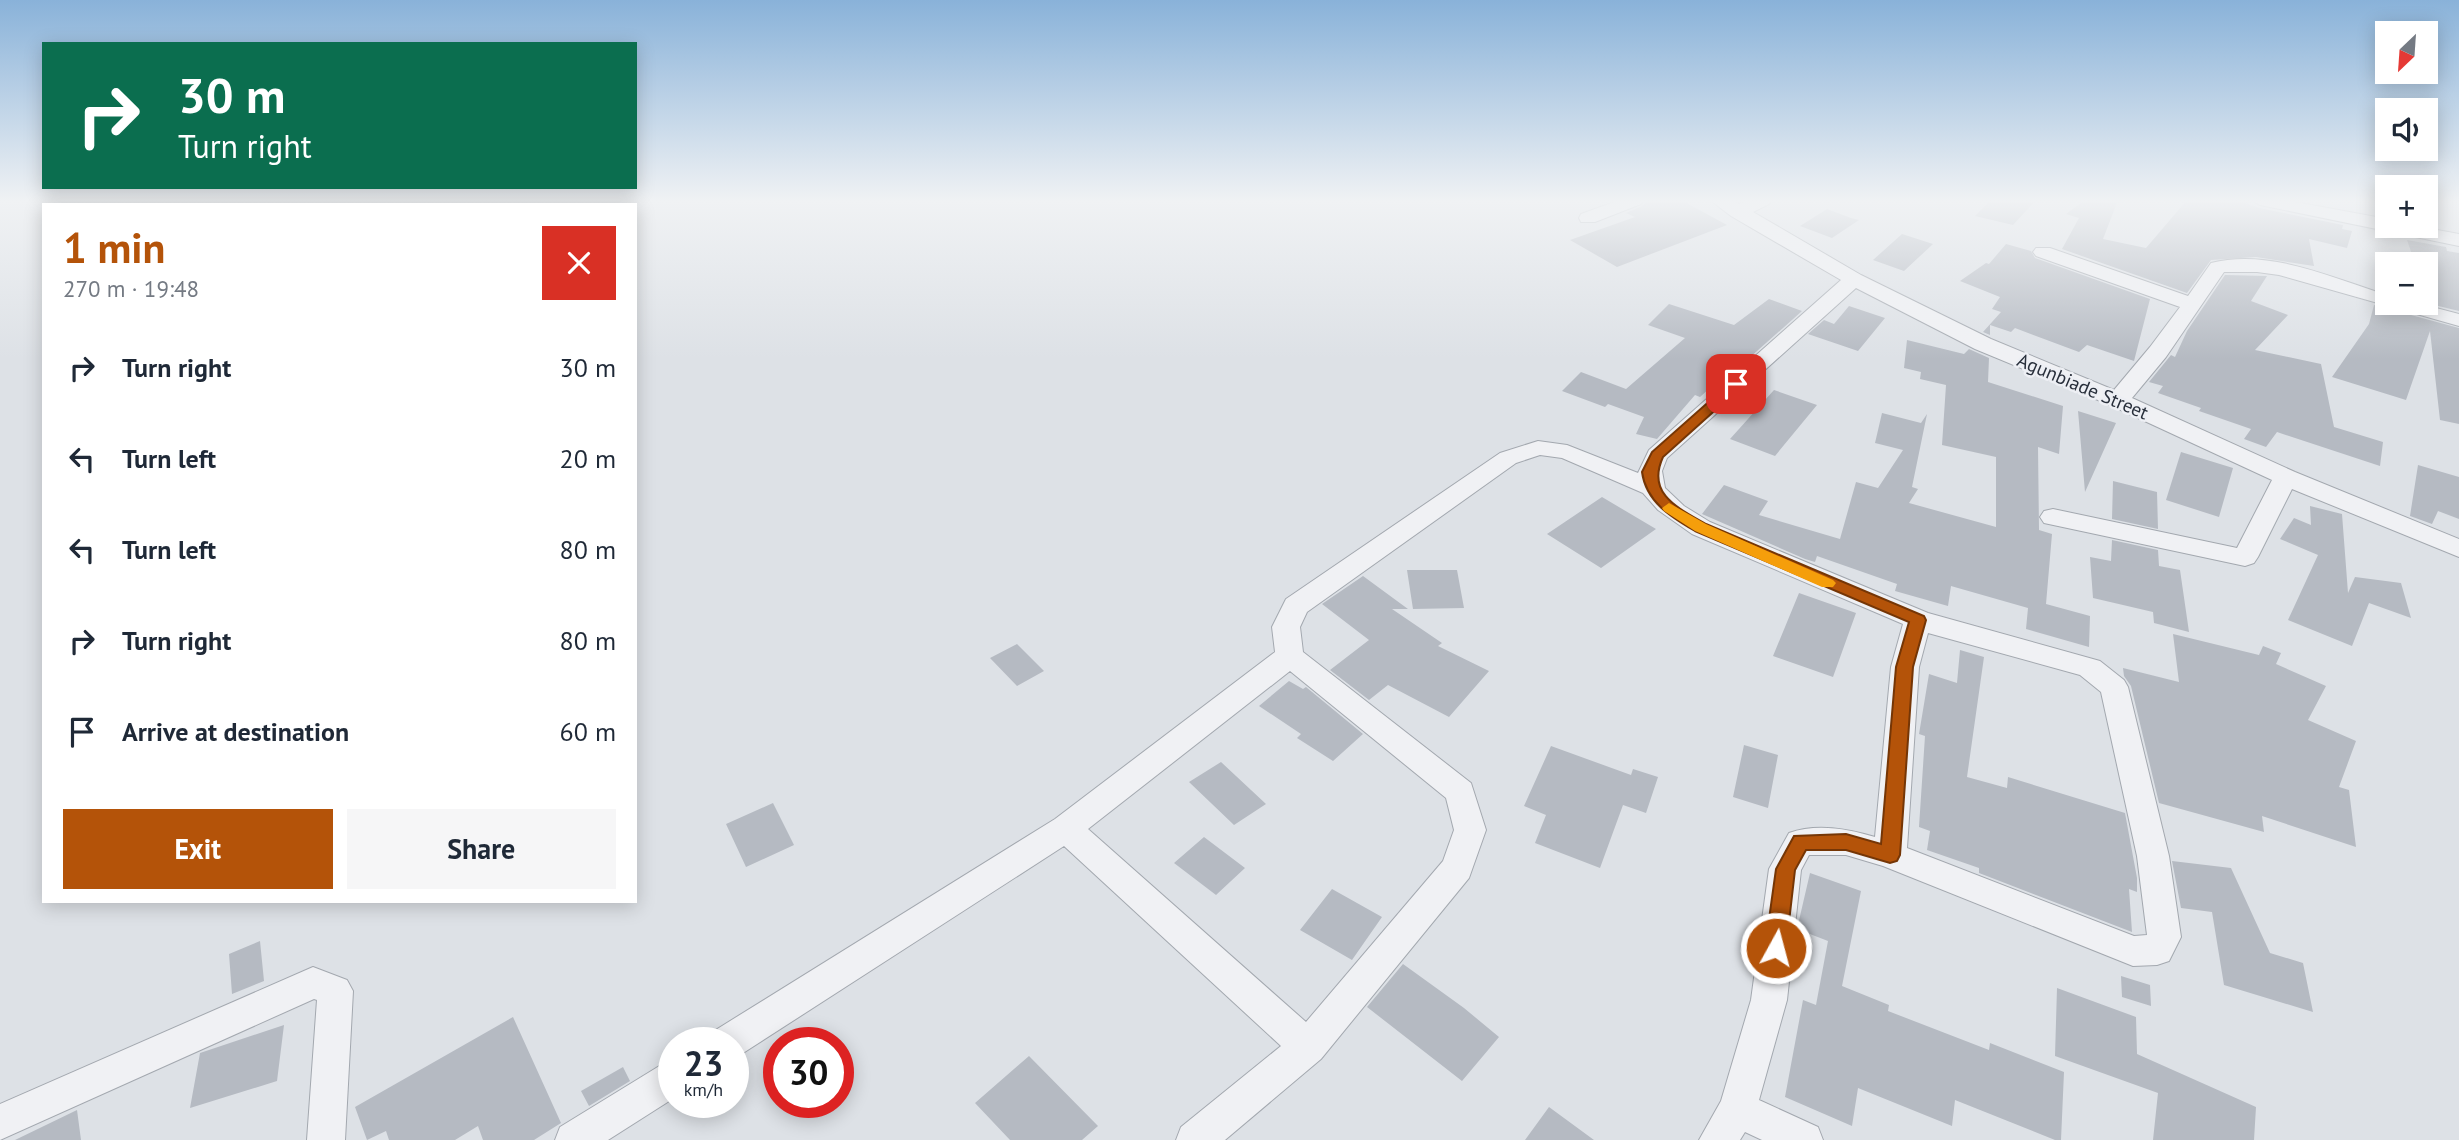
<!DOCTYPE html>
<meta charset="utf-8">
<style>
body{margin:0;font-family:"PT Sans",sans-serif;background:#f6f6f7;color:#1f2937;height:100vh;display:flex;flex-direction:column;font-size:26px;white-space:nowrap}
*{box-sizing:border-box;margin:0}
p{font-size:23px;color:#747a83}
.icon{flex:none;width:38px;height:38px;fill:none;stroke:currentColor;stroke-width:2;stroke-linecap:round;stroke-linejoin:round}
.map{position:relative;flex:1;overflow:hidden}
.details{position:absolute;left:42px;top:203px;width:595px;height:700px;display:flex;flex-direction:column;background:#fff;border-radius:0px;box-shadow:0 4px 18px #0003}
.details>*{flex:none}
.hud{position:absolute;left:42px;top:42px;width:595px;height:147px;border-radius:0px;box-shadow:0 4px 18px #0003;background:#0b6e4f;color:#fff;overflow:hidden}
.needle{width:46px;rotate:205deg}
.buttons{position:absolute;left:2375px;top:21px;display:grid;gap:14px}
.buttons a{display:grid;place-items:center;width:63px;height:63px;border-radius:0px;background:#fff;box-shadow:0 4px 18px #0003;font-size:35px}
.speed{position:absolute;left:658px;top:1027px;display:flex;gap:14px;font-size:35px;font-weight:700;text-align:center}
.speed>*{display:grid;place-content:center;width:91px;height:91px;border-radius:50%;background:#fff;box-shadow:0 4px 18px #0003;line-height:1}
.speed small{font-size:18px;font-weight:400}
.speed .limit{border:10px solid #d22;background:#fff;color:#111}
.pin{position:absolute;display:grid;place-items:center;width:60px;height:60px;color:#fff;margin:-30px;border-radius:14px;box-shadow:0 4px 10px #0006}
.me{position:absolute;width:77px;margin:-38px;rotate:7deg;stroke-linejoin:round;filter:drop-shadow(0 0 5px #0008)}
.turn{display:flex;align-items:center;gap:24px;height:147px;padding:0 21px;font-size:32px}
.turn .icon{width:91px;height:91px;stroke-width:2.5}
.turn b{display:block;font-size:49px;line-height:60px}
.round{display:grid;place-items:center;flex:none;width:74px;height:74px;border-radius:0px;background:#f6f6f7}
.overview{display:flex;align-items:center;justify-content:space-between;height:119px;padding:0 21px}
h1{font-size:42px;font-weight:600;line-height:52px;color:#b45309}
.button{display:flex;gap:14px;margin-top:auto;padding:14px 21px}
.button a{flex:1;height:80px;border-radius:0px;background:#b45309;color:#fff;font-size:28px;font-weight:600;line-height:80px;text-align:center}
.button a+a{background:#f6f6f7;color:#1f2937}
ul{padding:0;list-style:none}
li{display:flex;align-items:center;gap:21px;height:91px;padding:0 21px}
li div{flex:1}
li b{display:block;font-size:26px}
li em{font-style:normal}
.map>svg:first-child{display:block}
.building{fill:#b5bac2}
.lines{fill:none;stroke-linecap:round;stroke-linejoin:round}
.street-casing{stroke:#a3a8af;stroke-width:2}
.street{fill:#f0f1f4;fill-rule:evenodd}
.route{fill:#b45309;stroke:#753606;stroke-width:2}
.slow{fill:#f59e0b}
.labels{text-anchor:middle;stroke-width:5;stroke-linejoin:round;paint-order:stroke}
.street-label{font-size:19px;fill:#282f3b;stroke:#edeff4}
</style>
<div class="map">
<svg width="2459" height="1140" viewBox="0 0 2459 1140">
<rect width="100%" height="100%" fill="#dde1e6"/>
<!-- building -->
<path class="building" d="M 1649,200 L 1681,200 L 1727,225 L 1617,267 L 1570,240 L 1635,217 L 1626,213 L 1642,206 Z
M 1991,200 L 2036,200 L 2013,225 L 1975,216 Z
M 2085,200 L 2118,200 L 2103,239 L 2146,248 L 2187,200 L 2237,200 L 2259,208 L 2343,225 L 2342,229 L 2352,231 L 2347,248 L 2309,239 L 2314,266 L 2256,257 L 2211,260 L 2187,293 L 2062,249 L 2079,218 L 2066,214 Z
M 1827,209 L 1851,218 L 1859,220 L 1832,238 L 1800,226 Z
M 1902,234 L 1933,244 L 1904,271 L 1873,260 Z
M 2407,240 L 2446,247 L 2447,251 L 2459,253 L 2459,311 L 2426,303 L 2426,264 L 2415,263 Z
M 2006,244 L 2031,251 L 2035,258 L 2150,299 L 2134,361 L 2087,345 L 2079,352 L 2015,328 L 2011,332 L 1990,325 L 1990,335 L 1983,332 L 2001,312 L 1992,309 L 2000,297 L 1960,281 L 1986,263 L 1989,264 Z
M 2225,275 L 2267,276 L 2251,301 L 2288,315 L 2255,350 L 2321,364 L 2334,427 L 2383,442 L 2380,466 L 2277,432 L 2266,447 L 2244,439 L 2251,429 L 2199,411 L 2201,408 L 2158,393 L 2163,386 L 2149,382 L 2171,355 L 2175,357 L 2187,331 Z
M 1769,299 L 1802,311 L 1738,368 L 1734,366 L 1700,397 L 1695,395 L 1657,439 L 1636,434 L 1644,417 L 1608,404 L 1605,407 L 1562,391 L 1581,372 L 1626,389 L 1685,338 L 1648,325 L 1669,304 L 1734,325 Z
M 2374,305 L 2459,328 L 2459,424 L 2440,420 L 2430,331 L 2406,400 L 2332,377 L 2369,324 Z
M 1849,306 L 1885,318 L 1858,351 L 1808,334 L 1824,320 L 1834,324 Z
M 1907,340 L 1964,354 L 1969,349 L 1989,358 L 1988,382 L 2063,406 L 2059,454 L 2038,447 L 2039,530 L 2052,534 L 2046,604 L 2090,616 L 2089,647 L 2026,629 L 2028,608 L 1951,586 L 1948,606 L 1895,591 L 1897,584 L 1817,556 L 1815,562 L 1805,559 L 1702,514 L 1724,485 L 1768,501 L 1759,515 L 1840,539 L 1856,482 L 1878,488 L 1903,450 L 1875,443 L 1882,413 L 1921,423 L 1927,414 L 1912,487 L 1918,489 L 1909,503 L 1996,527 L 1996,457 L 1942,445 L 1946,385 L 1920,379 L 1921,372 L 1904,368 Z
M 1774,390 L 1817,405 L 1775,456 L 1730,439 Z
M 2078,411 L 2116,423 L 2085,492 Z
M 2181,452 L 2233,468 L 2219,517 L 2166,500 Z
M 2418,465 L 2459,477 L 2459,519 L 2438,511 L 2432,524 L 2410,516 Z
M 2113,481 L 2157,492 L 2158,529 L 2112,519 Z
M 1602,497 L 1656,529 L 1601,568 L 1547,534 Z
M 2310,506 L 2342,514 L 2348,593 L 2355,577 L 2401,583 L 2411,618 L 2369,603 L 2352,646 L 2288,620 L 2318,555 L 2280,539 L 2294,518 L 2311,525 Z
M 2112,540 L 2158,550 L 2159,566 L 2180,570 L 2189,632 L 2154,623 L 2153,612 L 2093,598 L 2090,557 L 2111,561 Z
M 1407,570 L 1457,570 L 1464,608 L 1413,609 Z
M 1363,576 L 1408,609 L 1392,609 L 1442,643 L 1438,646 L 1489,671 L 1449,717 L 1388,685 L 1369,700 L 1330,670 L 1369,640 L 1322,604 Z
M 1799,593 L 1856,613 L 1833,677 L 1773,656 Z
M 2173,634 L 2259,655 L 2263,646 L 2281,653 L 2276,664 L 2326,686 L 2308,720 L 2356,741 L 2339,787 L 2349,790 L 2356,847 L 2262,816 L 2264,832 L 2159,803 L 2131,686 L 2124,676 L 2123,668 L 2179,682 Z
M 1017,644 L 1044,671 L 1017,686 L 990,658 Z
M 1960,650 L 1984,657 L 1967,777 L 2007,788 L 2008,777 L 2125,813 L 2137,878 L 2137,892 L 2129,889 L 2132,932 L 1979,873 L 1979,868 L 1927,850 L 1930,831 L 1919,827 L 1925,736 L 1919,734 L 1929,674 L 1957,683 Z
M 1289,681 L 1303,689 L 1306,687 L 1363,734 L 1333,761 L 1297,738 L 1301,734 L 1259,706 Z
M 1744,745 L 1778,755 L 1768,808 L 1733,797 Z
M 1551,746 L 1631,775 L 1633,769 L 1658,777 L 1646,813 L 1623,805 L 1600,868 L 1535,843 L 1546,815 L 1524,806 Z
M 1221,762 L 1266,804 L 1234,825 L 1189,782 Z
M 773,803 L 794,845 L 746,867 L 726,824 Z
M 1204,837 L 1245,868 L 1216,895 L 1174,863 Z
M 2172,861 L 2231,868 L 2270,953 L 2303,963 L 2313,1012 L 2224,985 L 2212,912 L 2181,908 Z
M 1810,873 L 1861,891 L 1842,986 L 1889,1005 L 1888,1011 L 1989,1050 L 1990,1043 L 2064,1072 L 2061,1140 L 2055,1140 L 1955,1100 L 1952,1126 L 1858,1088 L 1852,1126 L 1785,1097 L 1803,1000 L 1816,1005 L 1828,941 L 1797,929 Z
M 1332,889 L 1382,917 L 1352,960 L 1300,930 Z
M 260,941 L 264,981 L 232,994 L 229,954 Z
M 1403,964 L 1464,1008 L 1499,1037 L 1462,1081 L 1367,1007 Z
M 2121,976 L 2150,985 L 2151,1006 L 2122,997 Z
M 2057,988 L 2136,1017 L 2137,1054 L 2256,1107 L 2254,1140 L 2153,1140 L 2158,1093 L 2055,1056 Z
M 513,1017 L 561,1123 L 534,1140 L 483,1140 L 478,1126 L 455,1140 L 389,1140 L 386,1131 L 367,1140 L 355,1107 Z
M 284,1025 L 277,1081 L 190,1108 L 200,1053 Z
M 1029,1056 L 1098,1126 L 1082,1140 L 1010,1140 L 975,1103 Z
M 623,1067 L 630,1081 L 589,1106 L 581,1091 Z
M 1549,1107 L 1594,1140 L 1525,1140 Z
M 77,1110 L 81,1140 L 15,1140 Z"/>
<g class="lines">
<!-- street casing -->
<g class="street-casing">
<path id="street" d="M 1620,200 L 1644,200 L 1641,204 L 1595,222 L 1581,222 L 1579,218 L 1581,214 Z
M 1710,200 L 1731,200 L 1739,204 L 1749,200 L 1772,200 L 1769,204 L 1753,212 L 1861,275 L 1991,339 L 2114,390 L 2150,347 L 2180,307 L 2036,256 L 2033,252 L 2036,248 L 2050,248 L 2188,296 L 2211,263 C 2269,248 2332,278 2387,295 L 2387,303 L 2417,303 L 2459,314 L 2459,326 L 2279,275 L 2257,272 L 2224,272 L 2166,357 L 2132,398 L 2295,472 L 2459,539 L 2459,557 L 2292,489 L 2258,557 L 2254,563 L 2245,566 L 2044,523 L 2040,517 L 2044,511 L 2053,509 L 2237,548 L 2272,480 L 2110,405 L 1975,349 L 1856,288 L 1667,458 L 1662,471 L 1665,488 L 1684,506 L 1710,522 L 1928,613 L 2100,661 L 2124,680 L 2128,687 L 2169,856 L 2181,937 L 2169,961 L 2157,965 L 2133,966 L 1883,866 L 1846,855 L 1809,855 L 1801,870 L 1787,1000 L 1759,1100 L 1818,1127 L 1823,1140 L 1762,1140 L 1745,1132 L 1740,1140 L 1699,1140 L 1721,1101 L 1751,1000 L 1769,869 L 1789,833 C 1817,823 1848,829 1875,837 L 1891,667 L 1903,624 L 1692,534 L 1658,510 L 1643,493 L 1562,458 L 1540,455 L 1516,463 L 1307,612 L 1300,627 L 1303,652 L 1471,783 L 1486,830 L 1469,878 L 1321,1059 L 1225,1140 L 1176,1140 L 1181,1127 L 1281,1046 L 1064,846 L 740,1055 L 733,1058 L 733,1043 L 709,1043 L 714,1031 L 1055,819 L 1275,652 L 1272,627 L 1286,599 L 1500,453 L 1538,441 L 1567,445 L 1638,473 L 1649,450 L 1841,280 L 1731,216 ZM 1928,633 L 2080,675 L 2101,692 L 2137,856 L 2147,935 L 2134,936 L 1907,848 L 1919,667 ZM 1290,671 L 1446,798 L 1454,830 L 1443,861 L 1306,1022 L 1088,829 Z
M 2251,200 L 2285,200 L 2387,219 L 2387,226 L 2416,226 L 2459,234 L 2459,246 L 2260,205 Z
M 313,967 L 347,980 L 353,991 L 345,1140 L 307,1140 L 317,1000 L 314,999 L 0,1140 L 0,1104 Z
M 674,1059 L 674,1098 L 608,1140 L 555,1140 L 560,1127 L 661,1065 Z"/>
</g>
<!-- street -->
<use href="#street" class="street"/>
</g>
<!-- sky -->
<linearGradient id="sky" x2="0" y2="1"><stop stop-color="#89b2d9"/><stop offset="0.56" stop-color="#f0f2f4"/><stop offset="1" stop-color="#f0f2f4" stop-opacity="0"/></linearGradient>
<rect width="2459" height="359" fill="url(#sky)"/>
<!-- route -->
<path class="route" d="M 1736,380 L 1741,382 L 1741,387 L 1663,457 C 1646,494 1678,508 1706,524 L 1924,616 L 1926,620 L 1913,667 L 1900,855 L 1897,861 L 1890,863 L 1846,850 L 1806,850 L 1795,870 L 1786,948 L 1783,954 L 1776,957 L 1768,954 L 1765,948 L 1776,869 L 1794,836 L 1846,834 L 1881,844 L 1896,667 L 1909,622 L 1695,531 C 1671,517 1646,502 1642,472 L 1652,452 L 1731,382 Z"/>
<!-- slow -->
<path class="slow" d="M 1669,503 L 1706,524 L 1833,580 L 1836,583 L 1833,587 L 1822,587 L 1695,531 L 1664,511 L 1662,508 Z"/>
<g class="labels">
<!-- street labels -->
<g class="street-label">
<text transform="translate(2083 386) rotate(23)" y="7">Agunbiade Street</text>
</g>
</g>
</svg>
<div class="buttons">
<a><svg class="needle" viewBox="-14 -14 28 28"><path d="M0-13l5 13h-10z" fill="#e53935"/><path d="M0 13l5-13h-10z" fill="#747a83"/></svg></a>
<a><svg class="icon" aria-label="sound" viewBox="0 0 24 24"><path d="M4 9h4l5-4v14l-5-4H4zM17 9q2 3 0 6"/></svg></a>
<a>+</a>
<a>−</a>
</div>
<div class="speed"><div>23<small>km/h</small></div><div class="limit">30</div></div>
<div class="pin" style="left:1736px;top:384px;background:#d93025"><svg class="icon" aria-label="arrive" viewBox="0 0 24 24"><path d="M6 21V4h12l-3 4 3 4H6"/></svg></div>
<svg class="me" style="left:1776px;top:948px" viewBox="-20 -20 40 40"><circle r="17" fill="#b45309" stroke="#fff" stroke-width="3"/><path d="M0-11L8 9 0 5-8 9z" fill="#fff"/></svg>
<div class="hud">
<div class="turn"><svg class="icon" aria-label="right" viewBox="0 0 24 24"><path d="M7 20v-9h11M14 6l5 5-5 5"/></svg><div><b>30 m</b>Turn right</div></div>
</div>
<section class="details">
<div class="overview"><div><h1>1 min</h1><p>270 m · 19:48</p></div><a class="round" style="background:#d93025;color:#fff"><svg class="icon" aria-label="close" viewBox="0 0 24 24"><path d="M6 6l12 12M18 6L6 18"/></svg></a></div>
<ul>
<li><svg class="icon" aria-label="right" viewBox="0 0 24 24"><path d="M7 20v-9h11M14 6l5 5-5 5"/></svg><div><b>Turn right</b></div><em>30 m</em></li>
<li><svg class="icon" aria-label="left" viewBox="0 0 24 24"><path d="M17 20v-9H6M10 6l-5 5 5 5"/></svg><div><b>Turn left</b></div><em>20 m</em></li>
<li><svg class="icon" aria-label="left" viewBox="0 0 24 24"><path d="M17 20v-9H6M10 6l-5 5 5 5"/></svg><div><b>Turn left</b></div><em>80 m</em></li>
<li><svg class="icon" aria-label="right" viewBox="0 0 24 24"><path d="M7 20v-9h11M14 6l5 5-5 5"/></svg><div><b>Turn right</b></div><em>80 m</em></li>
<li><svg class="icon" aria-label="arrive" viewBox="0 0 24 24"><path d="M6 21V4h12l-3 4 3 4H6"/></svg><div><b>Arrive at destination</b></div><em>60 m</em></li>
</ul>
<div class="button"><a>Exit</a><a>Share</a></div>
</section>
</div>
